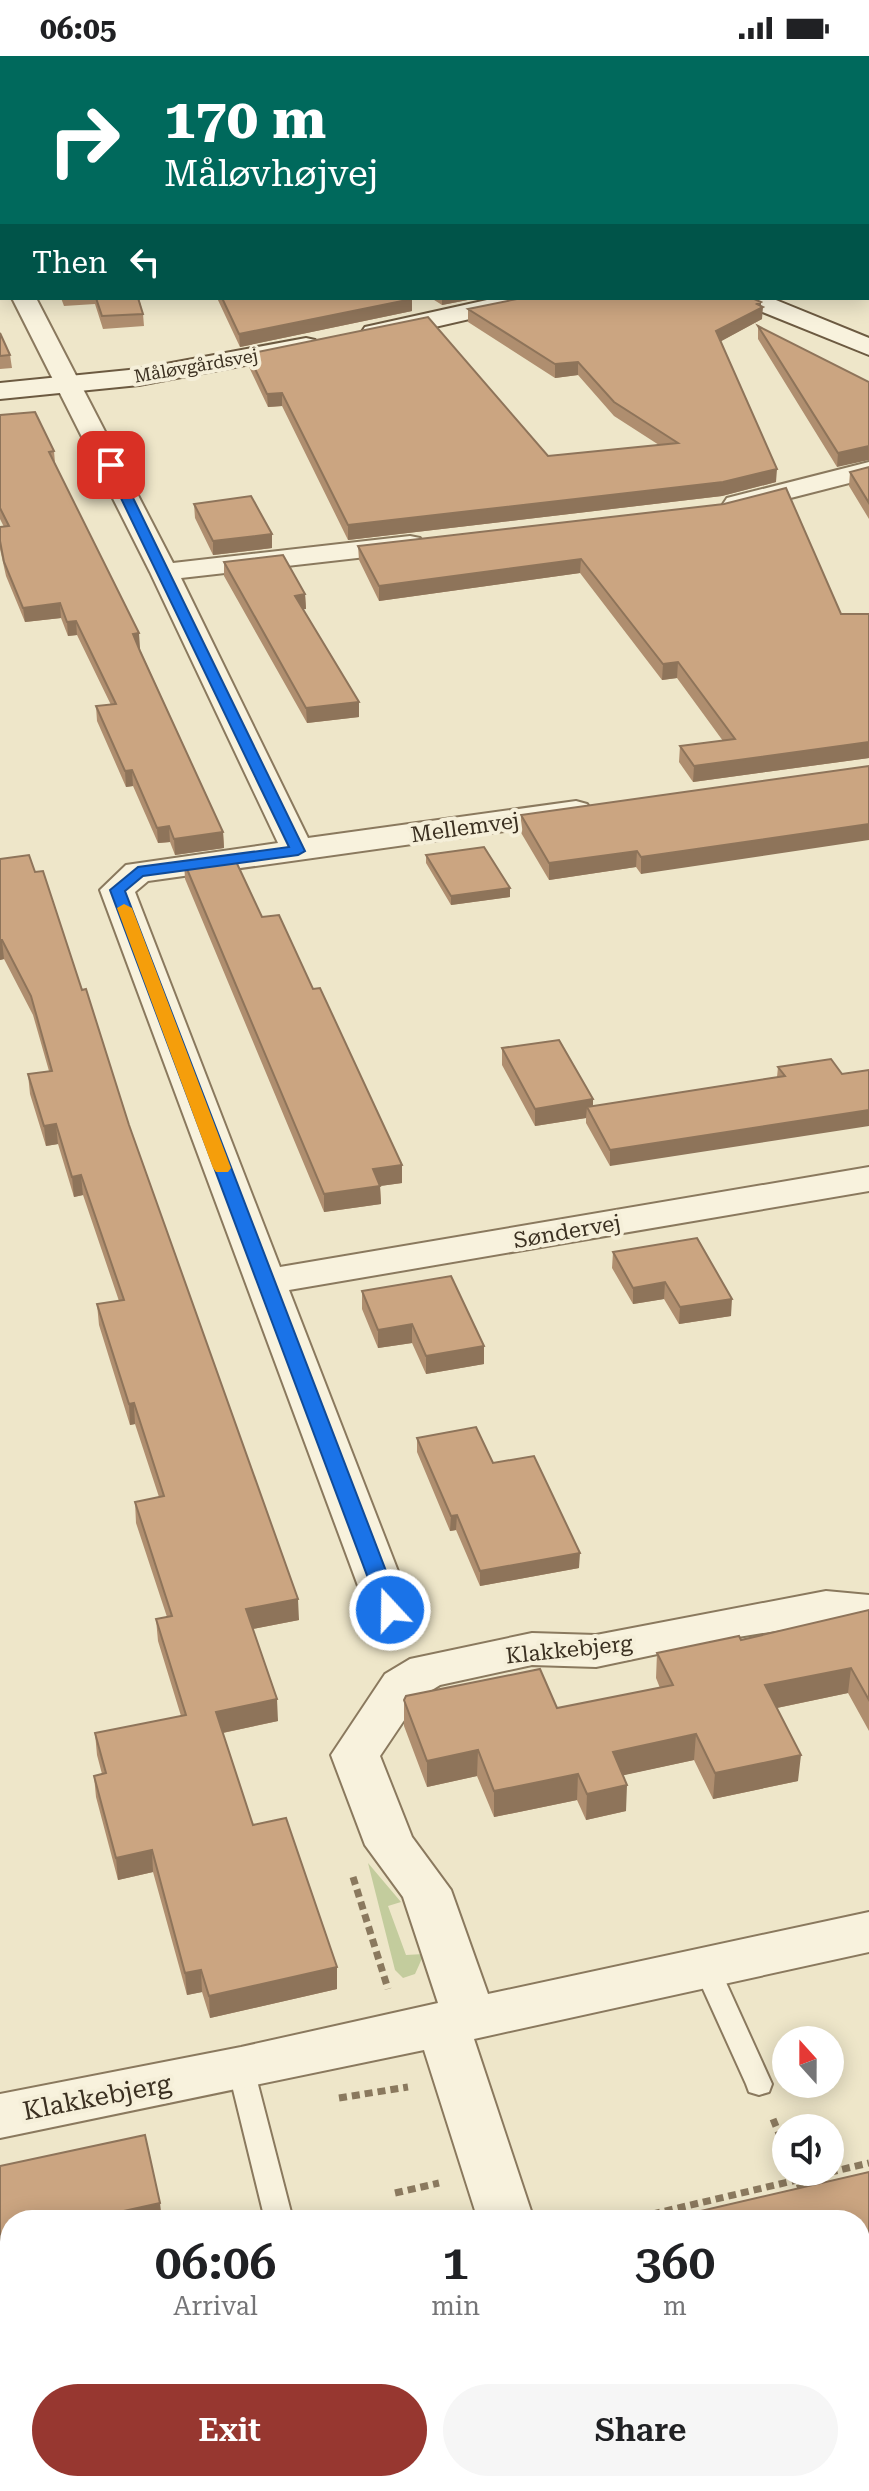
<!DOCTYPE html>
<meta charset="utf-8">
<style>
body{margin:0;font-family:"Roboto Serif",serif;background:#f6f6f6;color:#202124;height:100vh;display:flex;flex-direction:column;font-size:30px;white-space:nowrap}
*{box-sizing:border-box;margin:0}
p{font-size:26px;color:#757577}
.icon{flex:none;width:44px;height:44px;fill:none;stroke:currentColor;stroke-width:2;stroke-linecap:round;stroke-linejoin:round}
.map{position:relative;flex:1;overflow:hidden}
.drawer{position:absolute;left:0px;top:2154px;width:870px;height:282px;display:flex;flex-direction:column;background:#fff;border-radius:32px 32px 0 0;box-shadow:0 4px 20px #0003}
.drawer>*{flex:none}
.banner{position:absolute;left:0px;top:0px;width:870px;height:244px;box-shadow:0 4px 20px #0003;background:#00695c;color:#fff;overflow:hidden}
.needle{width:52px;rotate:339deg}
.fabs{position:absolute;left:772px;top:1970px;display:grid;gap:16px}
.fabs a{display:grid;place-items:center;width:72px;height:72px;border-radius:50%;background:#fff;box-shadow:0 4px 20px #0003;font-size:40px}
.pin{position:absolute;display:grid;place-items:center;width:68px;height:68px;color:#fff;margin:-34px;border-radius:16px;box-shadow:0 4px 12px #0006}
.me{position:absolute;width:88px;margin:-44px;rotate:339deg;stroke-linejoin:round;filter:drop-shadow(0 0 6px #0008)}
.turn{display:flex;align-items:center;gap:28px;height:168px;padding:0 32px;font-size:36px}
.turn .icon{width:104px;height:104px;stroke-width:2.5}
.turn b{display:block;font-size:56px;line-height:68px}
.then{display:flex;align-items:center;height:76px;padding:0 32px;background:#0003;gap:16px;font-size:30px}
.eta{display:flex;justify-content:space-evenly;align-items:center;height:136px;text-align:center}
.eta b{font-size:48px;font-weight:600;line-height:56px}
.action{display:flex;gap:16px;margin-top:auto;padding:16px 32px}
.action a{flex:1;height:92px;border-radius:48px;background:#973730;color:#fff;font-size:32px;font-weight:600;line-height:92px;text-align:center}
.action a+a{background:#f6f6f6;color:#202124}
.status{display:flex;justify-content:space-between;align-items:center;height:56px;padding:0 40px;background:#fff;direction:ltr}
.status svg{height:22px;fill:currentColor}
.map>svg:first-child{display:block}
.green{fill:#c3cc9d}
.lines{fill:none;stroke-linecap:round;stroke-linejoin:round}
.lane-casing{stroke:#8a795e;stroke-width:4}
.street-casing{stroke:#8a795e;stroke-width:4}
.secondary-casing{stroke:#6c5a41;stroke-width:4}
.path{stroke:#8a795e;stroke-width:7;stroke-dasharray:8 5;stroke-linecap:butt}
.lane{fill:#f8f2dd;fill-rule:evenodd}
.street{fill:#f8f2dd;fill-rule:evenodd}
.secondary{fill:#f8f2dd;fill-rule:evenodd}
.wall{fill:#af8e6f}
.shaded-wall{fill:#8e745a}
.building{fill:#cba581;stroke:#8e745a;stroke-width:2}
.route{fill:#1a73e8;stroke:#114b97;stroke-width:2}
.slow{fill:#f59e0b}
.labels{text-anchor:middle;stroke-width:8;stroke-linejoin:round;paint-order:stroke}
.far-street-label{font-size:18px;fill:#3b3021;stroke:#f5efd9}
.street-label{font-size:22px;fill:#3b3021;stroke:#f5efd9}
.near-street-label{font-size:26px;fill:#3b3021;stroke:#f5efd9}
</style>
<div class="status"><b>06:05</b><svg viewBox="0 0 49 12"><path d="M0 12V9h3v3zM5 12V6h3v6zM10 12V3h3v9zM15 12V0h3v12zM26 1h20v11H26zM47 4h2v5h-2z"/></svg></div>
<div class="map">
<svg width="869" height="2435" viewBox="0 0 869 2435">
<rect width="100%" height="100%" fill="#eee6c9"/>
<!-- green -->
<path class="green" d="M 368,1807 L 401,1846 L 388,1850 L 406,1899 L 424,1898 L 415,1918 L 403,1922 L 395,1914 Z
M 869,2247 L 869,2435 L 756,2435 L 752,2426 L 860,2426 L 860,2249 Z"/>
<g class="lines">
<!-- lane casing -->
<g class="lane-casing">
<path id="lane" d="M 706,1901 L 715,1904 L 719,1911 L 772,2028 L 769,2036 L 759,2039 L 749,2036 L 746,2028 L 693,1911 L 697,1904 Z
M 241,2002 L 250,2005 L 254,2013 L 293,2164 L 265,2164 L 228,2013 L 232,2005 Z"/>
</g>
<!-- street casing -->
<g class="street-casing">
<path id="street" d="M 868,7 L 869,7 L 869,19 L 868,19 Z
M 0,193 L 2,194 L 2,211 L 0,210 Z
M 12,242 L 36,242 L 173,507 L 410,480 L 420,482 L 424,488 L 420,494 L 410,496 L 181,522 L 308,782 L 576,745 L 587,748 L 592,755 L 587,762 L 576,765 L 148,825 L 135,836 L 280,1211 L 869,1111 L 869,1135 L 289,1234 L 413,1554 L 406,1565 L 390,1570 L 374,1565 L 367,1554 L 100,834 L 126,809 L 278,787 L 150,516 Z
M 869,406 L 869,422 L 736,456 L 727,454 L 723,448 L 727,442 Z
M 826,1535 L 869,1539 L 869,1571 L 826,1567 L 738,1581 L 596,1611 L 532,1609 L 440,1629 L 419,1642 L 380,1700 L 412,1781 L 451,1834 L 488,1938 L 869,1856 L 869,1896 L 474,1983 L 534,2164 L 478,2164 L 424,1994 L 0,2082 L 0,2038 L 241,1991 L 438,1947 L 403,1841 L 365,1789 L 331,1699 L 385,1618 L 410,1603 L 532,1577 L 596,1579 Z
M 560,2426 L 620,2426 L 623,2435 L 563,2435 Z"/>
</g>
<!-- secondary casing -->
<g class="secondary-casing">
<path id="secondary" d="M 496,242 L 543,242 L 539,247 L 374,285 L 361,277 L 365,271 Z
M 736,242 L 771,242 L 869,282 L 869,299 L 740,247 Z
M 306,282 L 315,284 L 319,290 L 315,296 L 139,329 L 0,343 L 0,327 L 139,313 Z"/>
</g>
<!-- path -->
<path class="path" d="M 353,1821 L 388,1933
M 339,2042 L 408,2031
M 773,2063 L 786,2095
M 794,2116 L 803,2137
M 395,2137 L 439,2127
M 627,2164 L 869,2107
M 860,2273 L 869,2271
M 798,2426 L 807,2435"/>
<!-- lane -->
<use href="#lane" class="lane"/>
<!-- street -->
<use href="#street" class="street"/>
<!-- secondary -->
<use href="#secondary" class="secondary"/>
</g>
<!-- wall -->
<path class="wall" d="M 61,242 L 139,242 L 143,258 L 144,270 L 103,273 L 95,248 L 64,250 Z
M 217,242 L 411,242 L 412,255 L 240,291 Z
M 431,242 L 478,242 L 442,249 Z
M 761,250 L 762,263 L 721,285 L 776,426 L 722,440 L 348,484 L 282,350 L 268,351 L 249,311 L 248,298 L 548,400 L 659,389 L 614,360 L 578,319 L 555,322 L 468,266 L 468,253 Z
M 758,270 L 869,326 L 837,411 L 758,283 Z
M 0,277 L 10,299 L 12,312 L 0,313 Z
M 0,359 L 54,395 L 55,407 L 223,776 L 224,792 L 175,799 L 170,786 L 158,787 L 133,730 L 126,731 L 97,665 L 96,650 L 111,649 L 77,579 L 68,580 L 61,562 L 25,566 L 6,520 L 0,493 L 0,471 L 4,471 L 0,463 Z
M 869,411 L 869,463 L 849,430 L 850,416 Z
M 194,448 L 272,478 L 272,492 L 213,499 L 195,462 Z
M 724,448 L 841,558 L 869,558 L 869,702 L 693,726 L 679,706 L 680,690 L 723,685 L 677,622 L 662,624 L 580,517 L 379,545 L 359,504 L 358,490 Z
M 224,506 L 305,538 L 306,553 L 303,553 L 359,646 L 359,661 L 307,667 L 224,520 Z
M 869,710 L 641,818 L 636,811 L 549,824 L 520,775 L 521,759 Z
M 426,799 L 510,832 L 510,841 L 451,849 L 426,807 Z
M 0,803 L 35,816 L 82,934 L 299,1564 L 253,1573 L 278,1665 L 223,1677 L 253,1769 L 337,1933 L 210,1962 L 202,1936 L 187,1939 L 153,1816 L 118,1824 L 96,1741 L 94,1720 L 102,1718 L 97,1699 L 95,1677 L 181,1660 L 158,1585 L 156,1563 L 167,1561 L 136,1467 L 135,1446 L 159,1441 L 135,1368 L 130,1369 L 99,1269 L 97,1248 L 119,1245 L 83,1139 L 74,1141 L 58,1088 L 46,1090 L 30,1038 L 28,1018 L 49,1015 L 33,959 L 4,903 L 0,904 Z
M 184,806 L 313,933 L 402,1109 L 402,1127 L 380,1130 L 381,1148 L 324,1156 L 185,823 Z
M 502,992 L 593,1043 L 593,1050 L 777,1021 L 778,1011 L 831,1003 L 610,1110 L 586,1067 L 586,1062 L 535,1070 L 502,1009 Z
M 613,1196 L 731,1260 L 679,1268 L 664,1243 L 633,1248 L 612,1212 Z
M 362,1235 L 484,1308 L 426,1318 L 412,1287 L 378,1292 L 362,1253 Z
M 417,1382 L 493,1407 L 579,1512 L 480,1530 L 456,1474 L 450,1475 L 417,1396 Z
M 869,1554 L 869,1675 L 848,1637 L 777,1652 L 798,1725 L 713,1743 L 694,1704 L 623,1719 L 626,1755 L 586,1764 L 577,1744 L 494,1761 L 477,1720 L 427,1731 L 404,1670 L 404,1644 L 557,1652 L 660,1632 L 656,1622 L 657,1597 L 741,1584 Z
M 221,2426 L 269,2426 L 269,2435 L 223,2435 Z
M 444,2426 L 559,2426 L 562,2435 L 447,2435 Z
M 632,2426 L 770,2426 L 774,2435 L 635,2435 Z"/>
<!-- shaded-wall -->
<path class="shaded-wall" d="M 442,242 L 478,242 L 442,249 Z
M 412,243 L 412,255 L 240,291 L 239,278 Z
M 761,246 L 761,252 L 763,251 L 762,263 L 716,288 L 716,275 Z
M 578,306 L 578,319 L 555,322 L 555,308 Z
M 282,337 L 282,350 L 268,351 L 267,338 Z
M 869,390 L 869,404 L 837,411 L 838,397 Z
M 777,413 L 776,426 L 722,440 L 348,484 L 348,469 Z
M 272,478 L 272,492 L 213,499 L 213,485 Z
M 581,503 L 580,517 L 379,545 L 379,530 Z
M 305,538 L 306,553 L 295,554 L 295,540 Z
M 60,547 L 61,562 L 25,566 L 23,552 Z
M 76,565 L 77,579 L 68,580 L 67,566 Z
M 139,577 L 140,592 L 134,592 L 133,578 Z
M 678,606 L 677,622 L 662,624 L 663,608 Z
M 359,646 L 359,661 L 307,667 L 306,652 Z
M 869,686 L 869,702 L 693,726 L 694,710 Z
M 132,714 L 133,730 L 126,731 L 125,715 Z
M 869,768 L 869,784 L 641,818 L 641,801 Z
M 169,770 L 170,786 L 158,787 L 157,772 Z
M 223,776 L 224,792 L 175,799 L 174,783 Z
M 637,795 L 636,811 L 549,824 L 549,807 Z
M 510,832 L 510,841 L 451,849 L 451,840 Z
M 0,884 L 2,884 L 4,903 L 0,904 Z
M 593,1043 L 593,1061 L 587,1051 L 586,1062 L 535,1070 L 535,1053 Z
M 869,1054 L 869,1070 L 610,1110 L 610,1094 Z
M 56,1068 L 58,1088 L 46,1090 L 44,1070 Z
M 402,1109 L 402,1127 L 380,1130 L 381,1148 L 324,1156 L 324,1138 L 373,1113 Z
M 81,1119 L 83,1139 L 74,1141 L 72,1121 Z
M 665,1226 L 664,1243 L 633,1248 L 633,1232 Z
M 732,1243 L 731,1260 L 679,1268 L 680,1251 Z
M 412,1268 L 412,1287 L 378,1292 L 378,1274 Z
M 484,1290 L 484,1308 L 426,1318 L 426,1300 Z
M 134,1347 L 135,1368 L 130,1369 L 129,1348 Z
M 457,1459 L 456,1474 L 450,1475 L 451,1460 Z
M 580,1497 L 579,1512 L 480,1530 L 480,1515 Z
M 298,1543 L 299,1564 L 247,1574 L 246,1553 Z
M 851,1612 L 848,1637 L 762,1655 L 765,1629 Z
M 277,1643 L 278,1665 L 217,1678 L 216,1656 Z
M 696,1678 L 694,1704 L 611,1722 L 613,1696 Z
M 478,1694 L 477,1720 L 427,1731 L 427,1705 Z
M 801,1699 L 798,1725 L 713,1743 L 715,1717 Z
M 578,1718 L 577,1744 L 494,1761 L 494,1735 Z
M 627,1729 L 626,1755 L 586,1764 L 587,1738 Z
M 152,1794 L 153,1816 L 118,1824 L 116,1802 Z
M 337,1911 L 337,1933 L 210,1962 L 209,1940 Z
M 201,1914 L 202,1936 L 187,1939 L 185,1917 Z
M 160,2147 L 162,2164 L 83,2164 Z
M 10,2180 L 10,2200 L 0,2202 L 0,2182 Z
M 869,2213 L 869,2247 L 860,2249 L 860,2215 Z
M 242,2426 L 269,2426 L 269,2435 L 226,2435 L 225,2430 Z"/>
<!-- building -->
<path class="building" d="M 0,0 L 774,0 L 777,2 L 2,2 L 2,37 L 0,34 Z
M 868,21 L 869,21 L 868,44 Z
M 868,51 L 869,54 L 868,82 Z
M 0,53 L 2,54 L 2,119 L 0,116 Z
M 96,242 L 138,242 L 143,258 L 102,260 Z
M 222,242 L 411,242 L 412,243 L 239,278 Z
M 522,242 L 752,242 L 761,246 L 757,248 L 763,251 L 716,275 L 777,413 L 723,426 L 348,469 L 282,337 L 267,338 L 248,298 L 428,261 L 548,400 L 678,387 L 614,346 L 578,306 L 555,308 L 468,253 Z
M 758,270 L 869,326 L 869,390 L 838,397 Z
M 0,277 L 10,299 L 0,300 Z
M 35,356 L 54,395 L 49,396 L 139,577 L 133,578 L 140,595 L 223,776 L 174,783 L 169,770 L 157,772 L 132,714 L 125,715 L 96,650 L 116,648 L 76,565 L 67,566 L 60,547 L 23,552 L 4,506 L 0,485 L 0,471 L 9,470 L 0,452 L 0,359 Z
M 869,411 L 869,447 L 850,416 Z
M 786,432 L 841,558 L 869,558 L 869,686 L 694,710 L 680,690 L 735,683 L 678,606 L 663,608 L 581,503 L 379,530 L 358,490 L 724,448 Z
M 251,440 L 272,478 L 213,485 L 194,448 Z
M 283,499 L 305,538 L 295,540 L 359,646 L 306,652 L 224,506 Z
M 869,710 L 869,768 L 641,801 L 637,795 L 549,807 L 521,759 Z
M 484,791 L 510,832 L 451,840 L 426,799 Z
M 29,799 L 35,816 L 43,815 L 82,934 L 86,933 L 129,1069 L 298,1543 L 246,1553 L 277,1643 L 216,1656 L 253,1769 L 286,1762 L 337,1911 L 209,1940 L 201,1914 L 185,1917 L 152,1794 L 116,1802 L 94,1720 L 106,1717 L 95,1677 L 186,1659 L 156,1563 L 172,1560 L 135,1446 L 164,1440 L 134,1347 L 129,1348 L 97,1248 L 124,1244 L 81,1119 L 72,1121 L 56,1068 L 44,1070 L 28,1018 L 52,1015 L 31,940 L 2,884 L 0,884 L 0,803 Z
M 233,799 L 262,861 L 279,859 L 313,933 L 320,932 L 402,1109 L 373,1113 L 380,1130 L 324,1138 L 184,806 Z
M 559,984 L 593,1043 L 535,1053 L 502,992 Z
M 831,1003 L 842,1018 L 869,1014 L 869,1054 L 610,1094 L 587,1051 L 785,1020 L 778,1011 Z
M 697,1182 L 732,1243 L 680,1251 L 665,1226 L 633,1232 L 613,1196 Z
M 451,1220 L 484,1290 L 426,1300 L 412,1268 L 378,1274 L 362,1235 Z
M 476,1371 L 493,1407 L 534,1400 L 580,1497 L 480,1515 L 457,1459 L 451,1460 L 417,1382 Z
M 869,1554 L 869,1644 L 851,1612 L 765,1629 L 801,1699 L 715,1717 L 696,1678 L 613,1696 L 627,1729 L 587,1738 L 578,1718 L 494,1735 L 478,1694 L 427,1705 L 404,1644 L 406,1640 L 540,1613 L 557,1652 L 673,1629 L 657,1597 L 739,1580 L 741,1584 Z
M 145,2079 L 160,2147 L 83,2164 L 10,2164 L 10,2180 L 0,2182 L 0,2110 Z
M 869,2116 L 869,2213 L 860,2215 L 860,2164 L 662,2164 Z
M 224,2426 L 242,2426 L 225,2430 Z
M 455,2426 L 559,2426 L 562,2435 L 458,2435 Z
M 646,2426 L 770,2426 L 774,2435 L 649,2435 Z"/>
<!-- route -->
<path class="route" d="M 111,405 L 117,409 L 305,795 L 298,799 L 143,820 L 125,835 L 401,1554 L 390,1561 L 380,1554 L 110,834 L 138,811 L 289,791 L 105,409 Z"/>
<!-- slow -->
<path class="slow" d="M 124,848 L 132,852 L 231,1112 L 228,1116 L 216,1116 L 213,1112 L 117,852 Z"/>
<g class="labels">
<!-- far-street labels -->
<g class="far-street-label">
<text transform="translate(196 310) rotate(-10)" y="6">Måløvgårdsvej</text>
</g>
<!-- street labels -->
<g class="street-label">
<text transform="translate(465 771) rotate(-8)" y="8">Mellemvej</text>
<text transform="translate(567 1175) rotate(-10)" y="8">Søndervej</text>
<text transform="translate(569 1593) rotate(-6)" y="8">Klakkebjerg</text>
</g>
<!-- near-street labels -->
<g class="near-street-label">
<text transform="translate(97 2041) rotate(-11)" y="9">Klakkebjerg</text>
</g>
</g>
</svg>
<div class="fabs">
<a><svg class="needle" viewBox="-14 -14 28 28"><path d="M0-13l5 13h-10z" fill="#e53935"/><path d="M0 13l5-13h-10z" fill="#757577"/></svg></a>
<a><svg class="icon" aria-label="sound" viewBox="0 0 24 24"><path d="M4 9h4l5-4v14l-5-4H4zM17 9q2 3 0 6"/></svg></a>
</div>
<div class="pin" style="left:111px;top:409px;background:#d93025"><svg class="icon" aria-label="arrive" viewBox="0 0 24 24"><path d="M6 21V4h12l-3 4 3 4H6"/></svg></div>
<svg class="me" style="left:390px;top:1554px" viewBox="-20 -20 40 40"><circle r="17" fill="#1a73e8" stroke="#fff" stroke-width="3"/><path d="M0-11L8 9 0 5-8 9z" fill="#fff"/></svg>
<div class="banner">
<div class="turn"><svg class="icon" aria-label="right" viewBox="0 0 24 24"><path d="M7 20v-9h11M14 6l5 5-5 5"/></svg><div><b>170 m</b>Måløvhøjvej</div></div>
<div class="then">Then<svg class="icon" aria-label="left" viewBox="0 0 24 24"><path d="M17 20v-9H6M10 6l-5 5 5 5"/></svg></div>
</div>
<section class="drawer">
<div class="eta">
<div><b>06:06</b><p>Arrival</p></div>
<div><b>1</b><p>min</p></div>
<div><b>360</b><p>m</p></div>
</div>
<div class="action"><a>Exit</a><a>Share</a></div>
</section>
</div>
